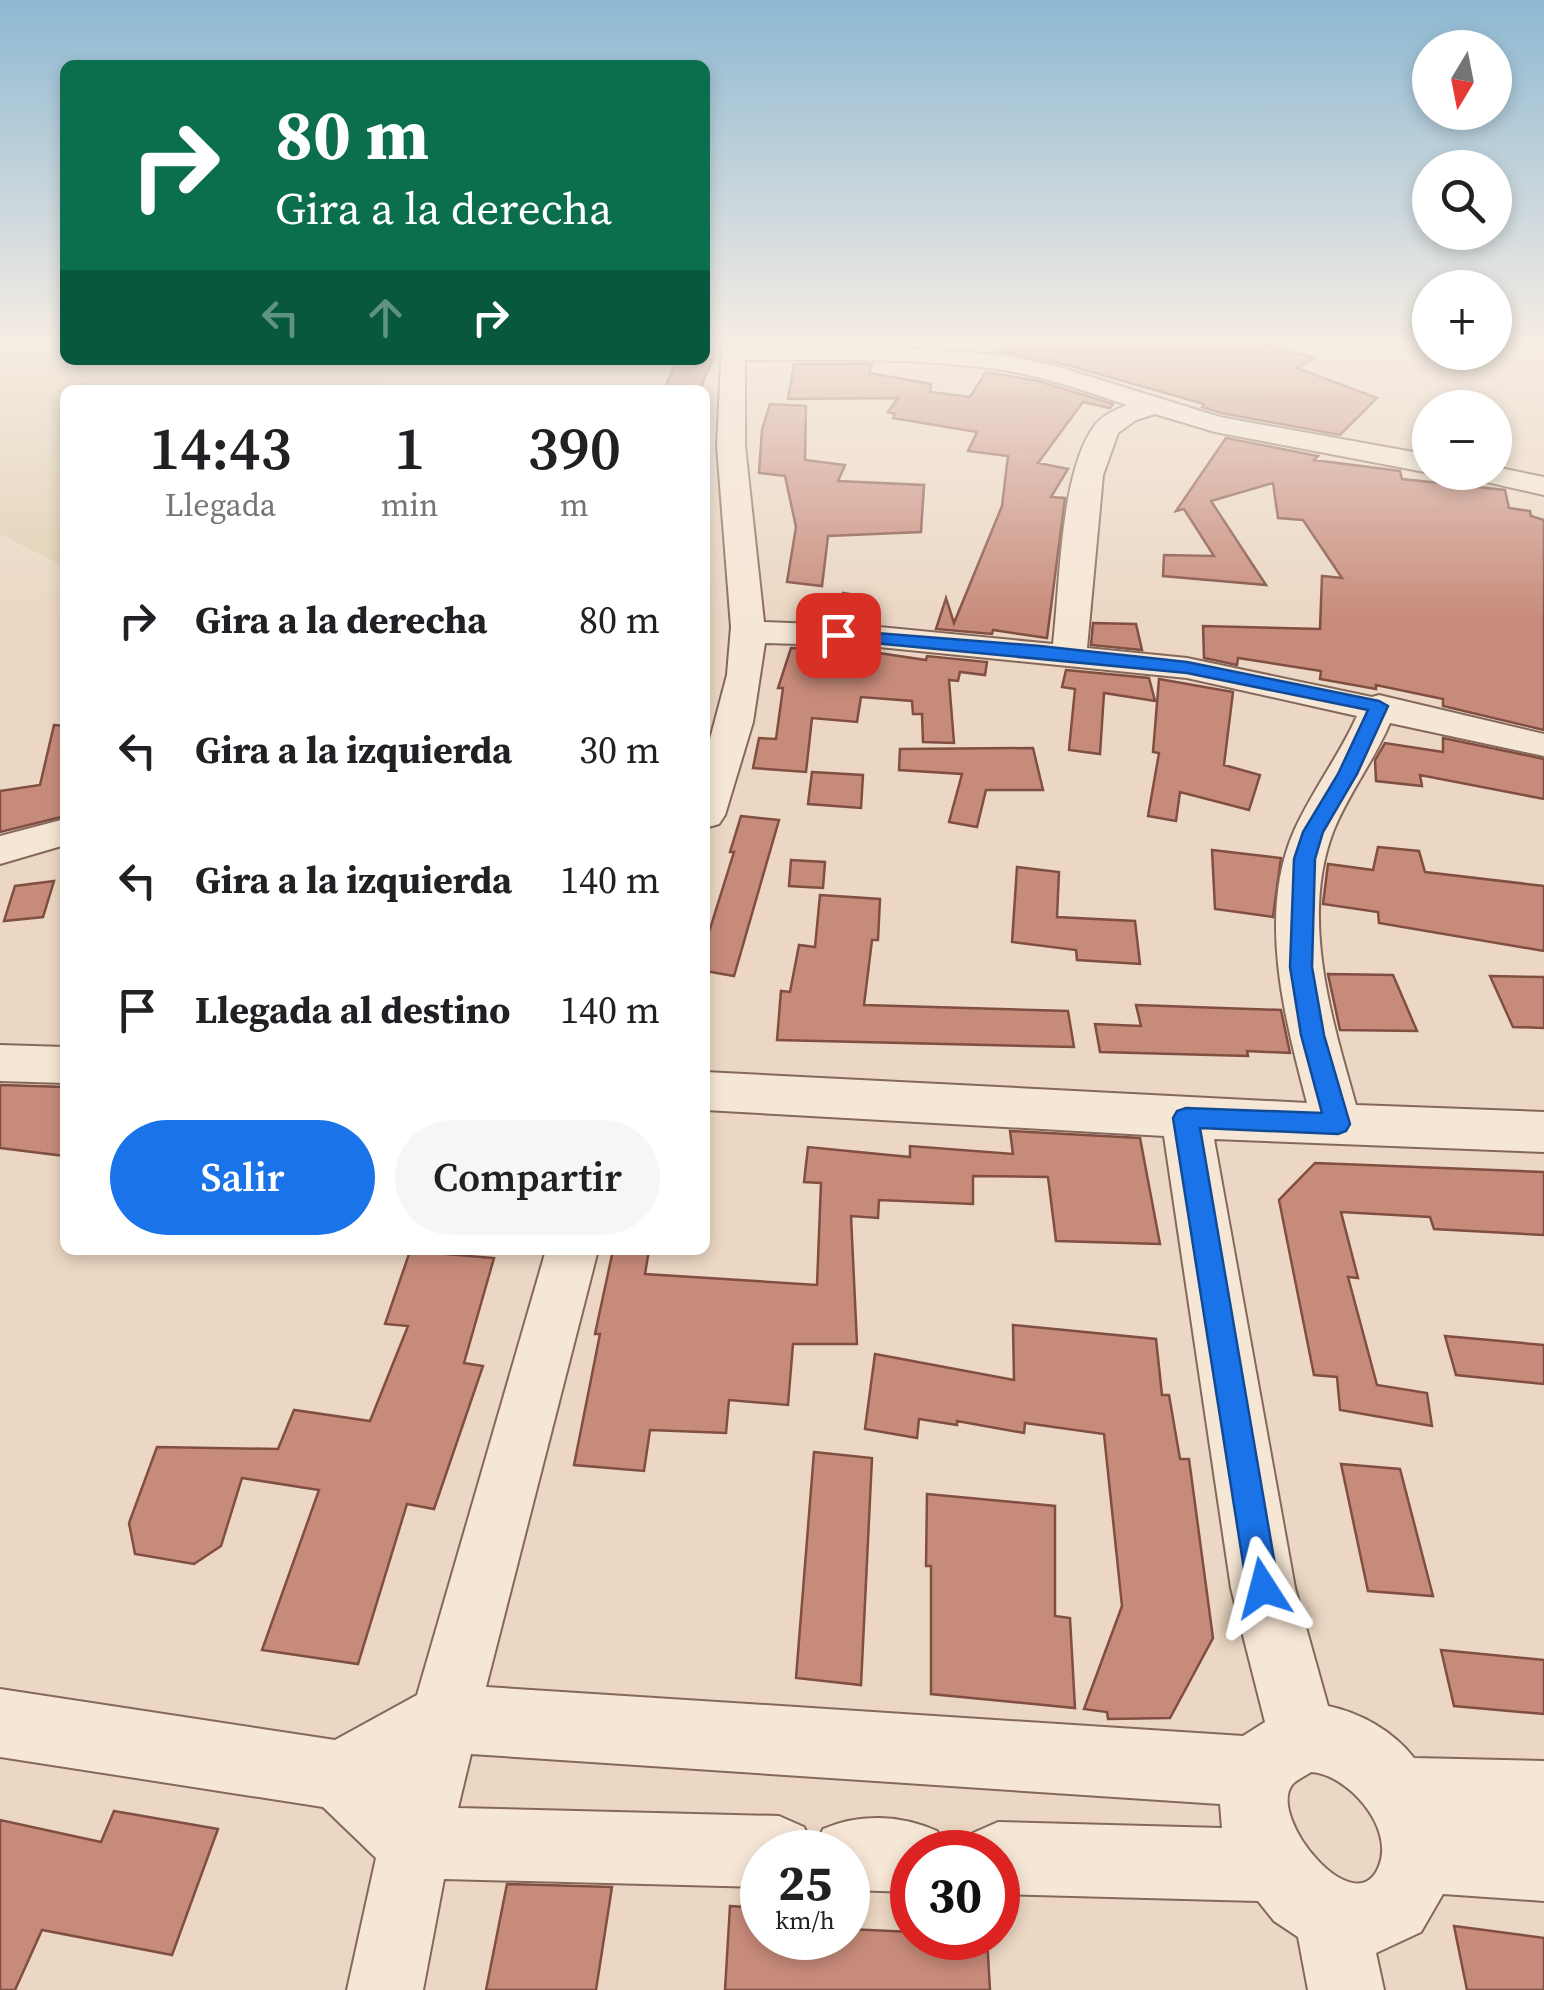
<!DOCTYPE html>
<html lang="es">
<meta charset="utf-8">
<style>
body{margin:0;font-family:"Source Serif 4",serif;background:#f6f6f6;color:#202124;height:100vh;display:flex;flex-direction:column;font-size:38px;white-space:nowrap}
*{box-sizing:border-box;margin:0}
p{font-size:32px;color:#757577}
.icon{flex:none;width:55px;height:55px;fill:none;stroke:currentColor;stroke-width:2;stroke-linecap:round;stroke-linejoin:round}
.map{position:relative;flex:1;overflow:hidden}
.panel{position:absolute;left:60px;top:385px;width:650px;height:870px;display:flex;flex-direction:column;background:#fff;border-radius:15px;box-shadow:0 5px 15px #0003}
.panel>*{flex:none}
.banner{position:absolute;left:60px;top:60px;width:650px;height:305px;border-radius:15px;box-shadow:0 5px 15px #0003;background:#0b6e4f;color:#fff;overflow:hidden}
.needle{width:65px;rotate:190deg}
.controls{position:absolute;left:1412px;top:30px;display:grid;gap:20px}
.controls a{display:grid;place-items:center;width:100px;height:100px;border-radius:50%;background:#fff;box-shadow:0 5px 15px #0003;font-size:50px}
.speed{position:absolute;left:740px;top:1830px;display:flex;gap:20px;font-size:50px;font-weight:700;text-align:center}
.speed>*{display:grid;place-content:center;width:130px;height:130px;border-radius:50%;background:#fff;box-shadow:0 5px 15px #0003;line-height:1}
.speed small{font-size:25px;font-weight:400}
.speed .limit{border:15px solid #d22;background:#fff;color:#111}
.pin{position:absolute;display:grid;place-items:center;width:85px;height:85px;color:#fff;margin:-42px;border-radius:20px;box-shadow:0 5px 15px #0006}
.me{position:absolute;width:110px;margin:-55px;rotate:351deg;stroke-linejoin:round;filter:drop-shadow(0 0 8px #0008)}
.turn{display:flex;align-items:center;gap:35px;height:210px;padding:0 50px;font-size:45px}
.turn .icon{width:130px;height:130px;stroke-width:2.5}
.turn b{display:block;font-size:70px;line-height:85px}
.lanes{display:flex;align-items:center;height:95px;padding:0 50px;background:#0003;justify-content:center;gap:50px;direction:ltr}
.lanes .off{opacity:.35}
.eta{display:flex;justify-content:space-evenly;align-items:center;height:170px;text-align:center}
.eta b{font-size:60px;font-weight:600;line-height:70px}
.cta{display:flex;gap:20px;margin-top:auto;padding:20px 50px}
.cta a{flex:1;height:115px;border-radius:60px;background:#1a73e8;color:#fff;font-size:40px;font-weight:600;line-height:115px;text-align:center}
.cta a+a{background:#f6f6f6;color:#202124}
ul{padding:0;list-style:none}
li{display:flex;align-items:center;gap:30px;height:130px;padding:0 50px}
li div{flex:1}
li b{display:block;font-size:38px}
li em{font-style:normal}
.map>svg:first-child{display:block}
.farmland{fill:#e0cfb1}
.building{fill:#c78b7b;stroke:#814e42;stroke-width:2.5}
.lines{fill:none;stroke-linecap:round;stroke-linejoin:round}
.minor-casing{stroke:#84685b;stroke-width:4}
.minor{fill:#f6e6d5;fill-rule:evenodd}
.route{fill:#1a73e8;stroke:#114b97;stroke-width:2.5}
</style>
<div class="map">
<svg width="1544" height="1990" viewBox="0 0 1544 1990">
<rect width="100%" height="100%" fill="#ebd7c3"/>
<!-- farmland -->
<path class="farmland" d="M 0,342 L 65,342 L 65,360 L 419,360 L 362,390 L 65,390 L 65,567 L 0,534 Z"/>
<!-- building -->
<path class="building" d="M 1004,342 L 1256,342 L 1314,358 L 1297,368 L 1377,398 L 1340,435 L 1221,413 L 1202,407 L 1204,404 L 1060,363 L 999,351 Z
M 677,360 L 712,360 L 700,390 L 664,390 Z
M 794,364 L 872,364 L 869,373 L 931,384 L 930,392 L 970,397 L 986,372 L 1038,381 L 1113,404 L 1110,408 L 1083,402 L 1038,463 L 1068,469 L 1051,497 L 1065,498 L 1047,638 L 993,630 L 992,634 L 936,629 L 946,598 L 954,623 L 1002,506 L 1008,456 L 968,451 L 977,432 L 893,418 L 895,414 L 888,412 L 898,398 L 788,399 Z
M 770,404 L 806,406 L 805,460 L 845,465 L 838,481 L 924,485 L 921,532 L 828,536 L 822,586 L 787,582 L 796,527 L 785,476 L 759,473 L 762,430 Z
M 1226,438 L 1318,456 L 1314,460 L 1400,471 L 1402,479 L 1505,490 L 1509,508 L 1530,511 L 1531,516 L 1544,520 L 1544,730 L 1443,706 L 1443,699 L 1376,685 L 1376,689 L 1320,679 L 1321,671 L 1238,658 L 1237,665 L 1204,658 L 1203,626 L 1320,629 L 1322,576 L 1342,578 L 1303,520 L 1278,518 L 1273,483 L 1211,501 L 1266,585 L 1163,576 L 1164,555 L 1214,556 L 1184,509 L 1176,511 Z
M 843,593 L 870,597 L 861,622 L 833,621 Z
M 1093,623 L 1136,624 L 1142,650 L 1091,645 Z
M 791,648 L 852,649 L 926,660 L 927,656 L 987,662 L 985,675 L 960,672 L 958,681 L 949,680 L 954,743 L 923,742 L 922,714 L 913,714 L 912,701 L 861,697 L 857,722 L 812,718 L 806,772 L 753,768 L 759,738 L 776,739 L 783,688 L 778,688 Z
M 1066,670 L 1149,678 L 1155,701 L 1104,693 L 1100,754 L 1069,750 L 1075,689 L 1062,687 Z
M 1159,679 L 1233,692 L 1224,765 L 1260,775 L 1249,810 L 1180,792 L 1176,821 L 1148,816 L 1159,753 L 1153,752 Z
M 54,725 L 65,726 L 65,816 L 0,832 L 0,791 L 40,785 Z
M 1443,738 L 1544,759 L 1544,799 L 1420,775 L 1422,786 L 1376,781 L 1375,760 L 1385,743 L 1443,752 Z
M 1033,748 L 1043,790 L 986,790 L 977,827 L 949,822 L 962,774 L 899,770 L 900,749 Z
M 812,772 L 863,775 L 861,808 L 808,804 Z
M 741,816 L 779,820 L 734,976 L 705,971 L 705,945 L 734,852 L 730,852 Z
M 1378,847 L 1419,851 L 1425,872 L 1544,886 L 1544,951 L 1379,923 L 1378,912 L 1323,904 L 1328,864 L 1373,870 Z
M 1212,850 L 1281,858 L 1273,917 L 1215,909 Z
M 791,860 L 825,862 L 823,888 L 789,886 Z
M 1017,867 L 1059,872 L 1057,917 L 1135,921 L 1140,964 L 1077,960 L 1076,950 L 1012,942 Z
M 54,881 L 43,917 L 4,921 L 15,886 Z
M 820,895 L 880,899 L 878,940 L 872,940 L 864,1005 L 1068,1011 L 1074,1047 L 777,1040 L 781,991 L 790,992 L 799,945 L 815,947 Z
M 1328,974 L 1393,975 L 1417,1031 L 1340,1030 Z
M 1490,976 L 1544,977 L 1544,1028 L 1513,1027 Z
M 1136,1005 L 1281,1010 L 1290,1053 L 1247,1051 L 1248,1056 L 1100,1052 L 1095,1024 L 1141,1026 Z
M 0,1085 L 65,1087 L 65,1156 L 0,1148 Z
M 1010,1131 L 1140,1138 L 1160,1244 L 1056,1241 L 1048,1177 L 973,1176 L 973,1204 L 879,1200 L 878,1218 L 851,1216 L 857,1344 L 793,1344 L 788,1405 L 729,1400 L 726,1433 L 650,1430 L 644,1471 L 574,1465 L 600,1334 L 595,1334 L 613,1250 L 649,1250 L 645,1274 L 817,1285 L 821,1183 L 804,1182 L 808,1147 L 910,1157 L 910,1146 L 1013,1154 Z
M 1315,1163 L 1544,1172 L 1544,1235 L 1434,1229 L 1430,1217 L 1341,1212 L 1358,1278 L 1348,1277 L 1377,1385 L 1427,1393 L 1432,1426 L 1340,1410 L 1337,1377 L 1314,1375 L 1279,1200 Z
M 410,1251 L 494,1258 L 464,1363 L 483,1366 L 434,1509 L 407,1504 L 358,1664 L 262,1650 L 319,1490 L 242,1478 L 221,1546 L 194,1564 L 135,1554 L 129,1523 L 157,1447 L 278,1449 L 294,1410 L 370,1421 L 408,1326 L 385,1324 Z
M 1013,1325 L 1156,1339 L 1162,1395 L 1169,1395 L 1180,1459 L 1189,1459 L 1213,1638 L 1170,1718 L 1108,1719 L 1107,1712 L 1084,1709 L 1122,1606 L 1104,1434 L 1025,1423 L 1024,1433 L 957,1421 L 957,1425 L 919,1419 L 917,1438 L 865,1429 L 875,1354 L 1014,1380 Z
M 1445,1336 L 1544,1345 L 1544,1384 L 1456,1375 Z
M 814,1452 L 872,1458 L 861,1685 L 796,1678 Z
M 1341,1464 L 1400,1469 L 1433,1596 L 1368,1591 Z
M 927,1494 L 1055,1506 L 1055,1616 L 1070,1618 L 1075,1708 L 931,1694 L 931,1566 L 926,1566 Z
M 1441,1650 L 1544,1660 L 1544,1714 L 1454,1706 Z
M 114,1811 L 218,1829 L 172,1955 L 42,1930 L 15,1990 L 0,1990 L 0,1820 L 101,1842 Z
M 507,1884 L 612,1887 L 596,1990 L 486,1990 Z
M 730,1906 L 762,1908 L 762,1938 L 848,1938 L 848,1929 L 912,1932 L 912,1938 L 987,1938 L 990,1990 L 725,1990 Z
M 1454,1926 L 1544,1938 L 1544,1990 L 1467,1990 Z"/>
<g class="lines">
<!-- minor casing -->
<g class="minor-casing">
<path id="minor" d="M 722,342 L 859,345 L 1004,355 L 1059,367 L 1220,417 L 1430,455 L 1430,473 L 1215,432 L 1155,414 L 1136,420 L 1118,433 L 1103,475 L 1087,648 L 1187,658 L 1372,697 L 1379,695 L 1544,734 L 1544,756 L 1390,723 C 1374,761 1348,794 1333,832 C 1300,919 1332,1020 1356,1105 L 1544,1112 L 1544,1152 L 1214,1139 L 1295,1588 L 1328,1706 C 1361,1713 1393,1731 1414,1758 L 1544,1761 L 1544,1901 L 1443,1894 L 1421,1932 L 1376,1953 L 1384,1990 L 1308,1990 L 1298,1937 L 1274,1921 L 1258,1901 L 998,1894 L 998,1852 L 964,1852 L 973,1833 L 998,1822 L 1222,1828 L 1220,1804 L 471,1754 L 458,1808 L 779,1816 L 804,1827 L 814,1850 L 823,1829 C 860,1813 901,1815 937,1831 L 946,1852 L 912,1852 L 912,1892 L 848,1890 L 848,1852 L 762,1852 L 762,1887 L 444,1879 L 423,1990 L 347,1990 L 376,1858 L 323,1807 L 0,1757 L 0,1689 L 335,1740 L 417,1695 L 546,1250 L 598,1250 L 486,1687 L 1243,1736 L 1265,1722 L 1231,1588 L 1164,1136 L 705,1110 L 705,1072 L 1307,1103 C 1285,1019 1257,915 1294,831 C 1312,791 1339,756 1357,716 L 1187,678 L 869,646 L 765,643 L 753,722 L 725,815 L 719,824 L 705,828 L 705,758 L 727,675 L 731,627 L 717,446 ZM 745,360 C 831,360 922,357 1008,371 C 1049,378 1088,392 1127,405 C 1115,410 1103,415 1095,425 C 1060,471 1060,586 1053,644 L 869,626 L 764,622 L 745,446 ZM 1311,1772 C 1347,1774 1395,1827 1379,1866 C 1356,1925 1267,1818 1292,1785 C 1296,1780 1305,1776 1311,1772 Z
M 1495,467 L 1544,477 L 1544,495 L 1469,478 L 1465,472 L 1495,472 Z
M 65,819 L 65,845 L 0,864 L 0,836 Z
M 0,1045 L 65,1047 L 65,1083 L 0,1081 Z"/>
</g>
<!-- minor -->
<use href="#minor" class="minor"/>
</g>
<!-- sky -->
<linearGradient id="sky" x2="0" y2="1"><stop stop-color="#8db8d2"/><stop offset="0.55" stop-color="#f6ede4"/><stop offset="1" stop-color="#f6ede4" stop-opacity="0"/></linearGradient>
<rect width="1544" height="621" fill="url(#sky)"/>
<!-- route -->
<path class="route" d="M 838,630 L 1040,646 L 1187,662 L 1379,701 L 1388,706 L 1357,774 L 1323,832 L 1315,859 L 1312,967 L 1324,1035 L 1350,1124 L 1346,1131 L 1338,1134 L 1200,1128 L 1279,1588 L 1274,1599 L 1263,1604 L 1251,1599 L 1247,1588 L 1173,1118 L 1177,1111 L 1186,1108 L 1322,1113 L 1301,1035 L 1290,967 L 1294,859 L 1303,832 L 1338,774 L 1368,710 L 1187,673 L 832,639 L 832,632 Z"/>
</svg>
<div class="controls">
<a><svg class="needle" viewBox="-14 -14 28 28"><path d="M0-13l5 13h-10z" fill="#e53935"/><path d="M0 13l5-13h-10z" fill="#757577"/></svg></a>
<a><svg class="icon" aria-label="search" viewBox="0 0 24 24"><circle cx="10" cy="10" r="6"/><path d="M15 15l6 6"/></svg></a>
<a>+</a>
<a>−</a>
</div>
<div class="speed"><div>25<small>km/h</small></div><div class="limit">30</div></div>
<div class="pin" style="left:838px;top:635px;background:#d93025"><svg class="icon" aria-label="arrive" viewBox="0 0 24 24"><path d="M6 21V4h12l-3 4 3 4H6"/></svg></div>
<svg class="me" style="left:1263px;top:1588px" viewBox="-20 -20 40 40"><path d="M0-17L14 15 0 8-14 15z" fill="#1a73e8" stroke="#fff" stroke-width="4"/></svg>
<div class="banner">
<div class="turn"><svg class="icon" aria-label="right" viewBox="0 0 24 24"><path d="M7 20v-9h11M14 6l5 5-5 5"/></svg><div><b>80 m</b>Gira a la derecha</div></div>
<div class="lanes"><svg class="icon off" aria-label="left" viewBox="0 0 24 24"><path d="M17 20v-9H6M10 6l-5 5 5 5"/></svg><svg class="icon off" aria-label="ahead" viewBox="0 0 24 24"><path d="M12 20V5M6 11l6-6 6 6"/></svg><svg class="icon" aria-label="right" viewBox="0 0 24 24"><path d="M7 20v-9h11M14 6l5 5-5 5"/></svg></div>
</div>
<section class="panel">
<div class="eta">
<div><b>14:43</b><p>Llegada</p></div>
<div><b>1</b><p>min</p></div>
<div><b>390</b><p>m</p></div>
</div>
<ul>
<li><svg class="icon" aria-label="right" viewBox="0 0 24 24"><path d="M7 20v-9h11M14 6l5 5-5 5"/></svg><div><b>Gira a la derecha</b></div><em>80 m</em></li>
<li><svg class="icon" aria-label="left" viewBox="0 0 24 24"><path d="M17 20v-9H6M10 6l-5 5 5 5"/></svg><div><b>Gira a la izquierda</b></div><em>30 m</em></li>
<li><svg class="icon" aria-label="left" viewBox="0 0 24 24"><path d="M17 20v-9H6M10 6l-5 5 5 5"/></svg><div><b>Gira a la izquierda</b></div><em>140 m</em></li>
<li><svg class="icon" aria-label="arrive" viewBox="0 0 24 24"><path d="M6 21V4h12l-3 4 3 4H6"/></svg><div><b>Llegada al destino</b></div><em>140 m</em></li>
</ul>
<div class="cta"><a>Salir</a><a>Compartir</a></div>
</section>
</div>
